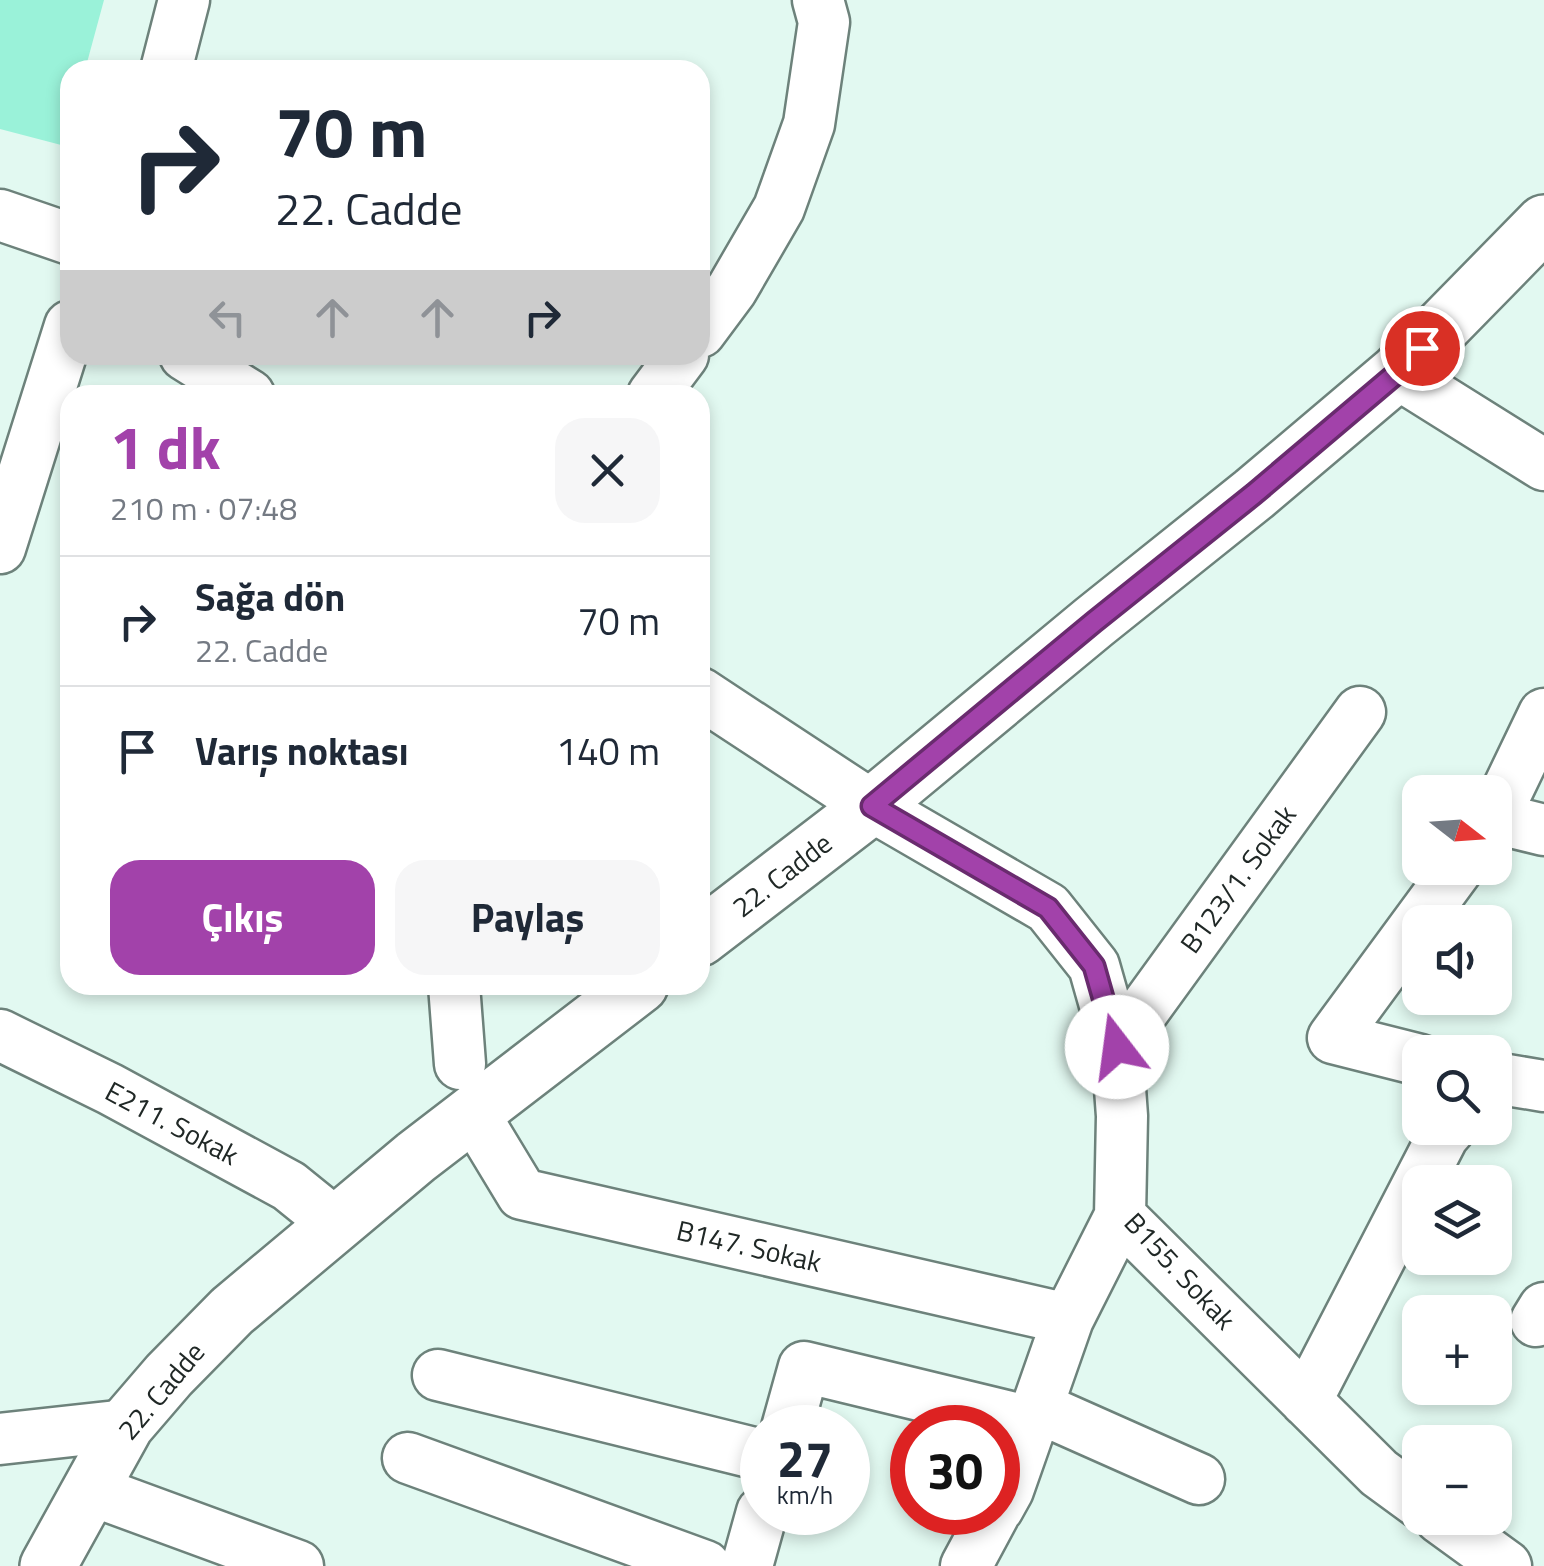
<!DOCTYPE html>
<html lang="tr">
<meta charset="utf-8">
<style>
body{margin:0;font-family:"Titillium Web",sans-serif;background:#f6f6f7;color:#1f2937;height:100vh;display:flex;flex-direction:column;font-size:38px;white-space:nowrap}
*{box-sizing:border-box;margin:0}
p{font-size:32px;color:#747a83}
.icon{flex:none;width:55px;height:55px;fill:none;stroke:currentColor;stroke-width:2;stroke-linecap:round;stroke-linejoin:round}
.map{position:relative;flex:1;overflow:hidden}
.panel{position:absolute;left:60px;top:385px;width:650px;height:610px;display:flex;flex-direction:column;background:#fff;border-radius:30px;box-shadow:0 5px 15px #0003}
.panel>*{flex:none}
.banner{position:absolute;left:60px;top:60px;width:650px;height:305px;border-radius:30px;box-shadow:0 5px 15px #0003;background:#fff;color:#1f2937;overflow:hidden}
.needle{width:65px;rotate:107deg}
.buttons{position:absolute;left:1402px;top:775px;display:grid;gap:20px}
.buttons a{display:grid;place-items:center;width:110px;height:110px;border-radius:20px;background:#fff;box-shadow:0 5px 15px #0003;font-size:50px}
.speed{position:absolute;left:740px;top:1405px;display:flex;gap:20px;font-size:50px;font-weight:700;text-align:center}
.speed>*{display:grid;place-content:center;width:130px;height:130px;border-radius:50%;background:#fff;box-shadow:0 5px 15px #0003;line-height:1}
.speed small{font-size:25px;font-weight:400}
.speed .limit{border:15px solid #d22;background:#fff;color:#111}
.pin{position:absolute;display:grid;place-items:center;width:85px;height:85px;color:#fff;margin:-42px;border:5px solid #fff;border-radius:50%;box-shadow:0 2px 10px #0007}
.me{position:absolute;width:110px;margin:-55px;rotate:345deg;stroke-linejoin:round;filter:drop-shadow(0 0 8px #0008)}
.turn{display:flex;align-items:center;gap:35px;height:210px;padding:0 50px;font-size:45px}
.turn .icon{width:130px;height:130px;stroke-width:2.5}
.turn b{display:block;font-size:70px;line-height:85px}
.lanes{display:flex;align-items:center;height:95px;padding:0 50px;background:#0003;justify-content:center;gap:50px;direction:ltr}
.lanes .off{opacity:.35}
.round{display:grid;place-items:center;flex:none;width:105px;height:105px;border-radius:30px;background:#f6f6f7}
.headline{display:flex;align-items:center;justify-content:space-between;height:170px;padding:0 50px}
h1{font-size:60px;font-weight:700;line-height:75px;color:#a242aa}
.button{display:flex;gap:20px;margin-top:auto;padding:20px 50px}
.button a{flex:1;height:115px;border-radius:30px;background:#a242aa;color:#fff;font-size:40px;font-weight:700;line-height:115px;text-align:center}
.button a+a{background:#f6f6f7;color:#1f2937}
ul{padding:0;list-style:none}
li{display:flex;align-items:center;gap:30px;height:130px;padding:0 50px;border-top:2px solid #e0e1e3}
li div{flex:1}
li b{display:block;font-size:38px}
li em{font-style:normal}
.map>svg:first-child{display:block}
.green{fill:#9af2d9}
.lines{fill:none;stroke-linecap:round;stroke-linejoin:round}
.minor-casing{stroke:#6d827b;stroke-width:55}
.major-casing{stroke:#6d827b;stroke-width:60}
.minor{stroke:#fff;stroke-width:50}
.major{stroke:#fff;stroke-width:55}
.route-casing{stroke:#692b6e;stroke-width:25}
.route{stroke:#a242aa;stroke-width:18}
.labels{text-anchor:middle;stroke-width:10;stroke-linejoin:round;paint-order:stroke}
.street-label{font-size:28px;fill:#202826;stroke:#fff}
</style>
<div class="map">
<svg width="1544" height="1566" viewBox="0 0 1544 1566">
<rect width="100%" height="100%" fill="#e2f9f1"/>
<!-- green -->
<path class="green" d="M 0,0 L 104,0 L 85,70 L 70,70 L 70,127 L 65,146 L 0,129 Z"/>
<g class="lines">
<!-- minor casing -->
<g class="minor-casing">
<path id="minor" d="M 166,70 L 184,0
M 0,215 L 70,239
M 700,332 L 732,289 L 779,208 L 809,124 L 824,22 L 818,0
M 185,355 L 249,395
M 1397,373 L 1544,465
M 653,395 L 683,355
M 0,548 L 70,326
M 700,693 L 872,806 L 1048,908 L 1094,966 L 1117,1047 L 1122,1116 L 1120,1216 L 1379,1473 L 1420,1503
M 1495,816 L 1544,714
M 1495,818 L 1544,830
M 454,985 L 460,1064
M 0,1035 L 110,1089 L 289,1186 L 336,1224
M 1117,1047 L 1360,712
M 1420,1060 L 1333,1038 L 1458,868
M 1495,1078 L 1544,1086
M 473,1113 L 522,1194 L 1068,1319
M 1536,1321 L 1544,1308
M 438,1375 L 762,1455
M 1306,1401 L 1443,1136 L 1450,1128
M 1037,1407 L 1199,1479
M 787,1428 L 804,1367 L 1031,1422
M 0,1439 L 126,1425
M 408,1458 L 705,1566
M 91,1490 L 298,1566
M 998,1508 L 1008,1490 L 1068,1319 L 1120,1216
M 1440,1518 L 1506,1566
M 747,1566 L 762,1512
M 966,1566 L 995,1512"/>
</g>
<!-- major casing -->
<g class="major-casing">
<path id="major" d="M 700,938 L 872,806 L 1094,622 L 1254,494 L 1397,373 L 1544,223
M 48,1566 L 126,1425 L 169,1375 L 232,1311 L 416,1157 L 640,985"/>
</g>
<!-- minor -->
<use href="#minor" class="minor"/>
<!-- major -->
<use href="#major" class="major"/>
</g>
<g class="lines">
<!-- route casing -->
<g class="route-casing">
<path id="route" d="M 1117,1047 L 1094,966 L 1048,908 L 872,806 L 1094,622 L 1254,494 L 1397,373 L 1422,348"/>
</g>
<!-- route -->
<use href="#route" class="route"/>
</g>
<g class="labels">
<!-- street labels -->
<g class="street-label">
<text transform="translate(782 875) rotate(-38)" y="10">22. Cadde</text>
<text transform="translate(1238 879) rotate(-54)" y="10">B123/1. Sokak</text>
<text transform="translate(172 1123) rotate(28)" y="10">E211. Sokak</text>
<text transform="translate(749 1246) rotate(13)" y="10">B147. Sokak</text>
<text transform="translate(1180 1271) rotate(47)" y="10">B155. Sokak</text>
<text transform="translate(161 1391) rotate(-50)" y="10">22. Cadde</text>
</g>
</g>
</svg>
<div class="buttons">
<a><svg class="needle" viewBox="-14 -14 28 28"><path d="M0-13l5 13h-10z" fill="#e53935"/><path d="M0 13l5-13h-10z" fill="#747a83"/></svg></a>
<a><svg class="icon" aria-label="sound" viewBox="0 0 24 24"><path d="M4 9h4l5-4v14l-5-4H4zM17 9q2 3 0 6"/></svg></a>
<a><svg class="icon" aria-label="search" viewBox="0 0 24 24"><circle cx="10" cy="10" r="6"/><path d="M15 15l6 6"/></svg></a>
<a><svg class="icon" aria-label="layers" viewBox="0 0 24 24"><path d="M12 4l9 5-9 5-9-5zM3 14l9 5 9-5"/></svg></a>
<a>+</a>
<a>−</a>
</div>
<div class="speed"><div>27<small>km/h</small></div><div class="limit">30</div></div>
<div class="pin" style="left:1422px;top:348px;background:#d93025"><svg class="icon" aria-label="arrive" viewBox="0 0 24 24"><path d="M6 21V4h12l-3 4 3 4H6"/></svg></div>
<svg class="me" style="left:1117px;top:1047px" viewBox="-20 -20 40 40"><circle r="19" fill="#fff"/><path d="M0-13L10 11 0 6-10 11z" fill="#a242aa"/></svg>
<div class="banner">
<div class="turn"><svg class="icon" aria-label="right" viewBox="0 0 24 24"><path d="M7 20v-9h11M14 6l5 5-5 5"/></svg><div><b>70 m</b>22. Cadde</div></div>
<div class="lanes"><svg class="icon off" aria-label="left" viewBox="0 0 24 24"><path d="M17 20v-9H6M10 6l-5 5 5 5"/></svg><svg class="icon off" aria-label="ahead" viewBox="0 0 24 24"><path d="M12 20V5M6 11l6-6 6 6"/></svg><svg class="icon off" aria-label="ahead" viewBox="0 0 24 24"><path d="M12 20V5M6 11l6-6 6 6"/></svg><svg class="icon" aria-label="right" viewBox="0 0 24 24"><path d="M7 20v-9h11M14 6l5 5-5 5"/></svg></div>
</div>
<section class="panel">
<div class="headline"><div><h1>1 dk</h1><p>210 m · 07:48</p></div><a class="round"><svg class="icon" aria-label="close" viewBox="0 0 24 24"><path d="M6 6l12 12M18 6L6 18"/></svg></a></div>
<ul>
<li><svg class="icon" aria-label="right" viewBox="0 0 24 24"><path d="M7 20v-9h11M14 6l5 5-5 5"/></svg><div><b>Sağa dön</b><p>22. Cadde</p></div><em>70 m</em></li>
<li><svg class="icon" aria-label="arrive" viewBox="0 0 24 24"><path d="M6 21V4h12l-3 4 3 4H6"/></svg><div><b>Varış noktası</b></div><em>140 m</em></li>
</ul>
<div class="button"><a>Çıkış</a><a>Paylaş</a></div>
</section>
</div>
